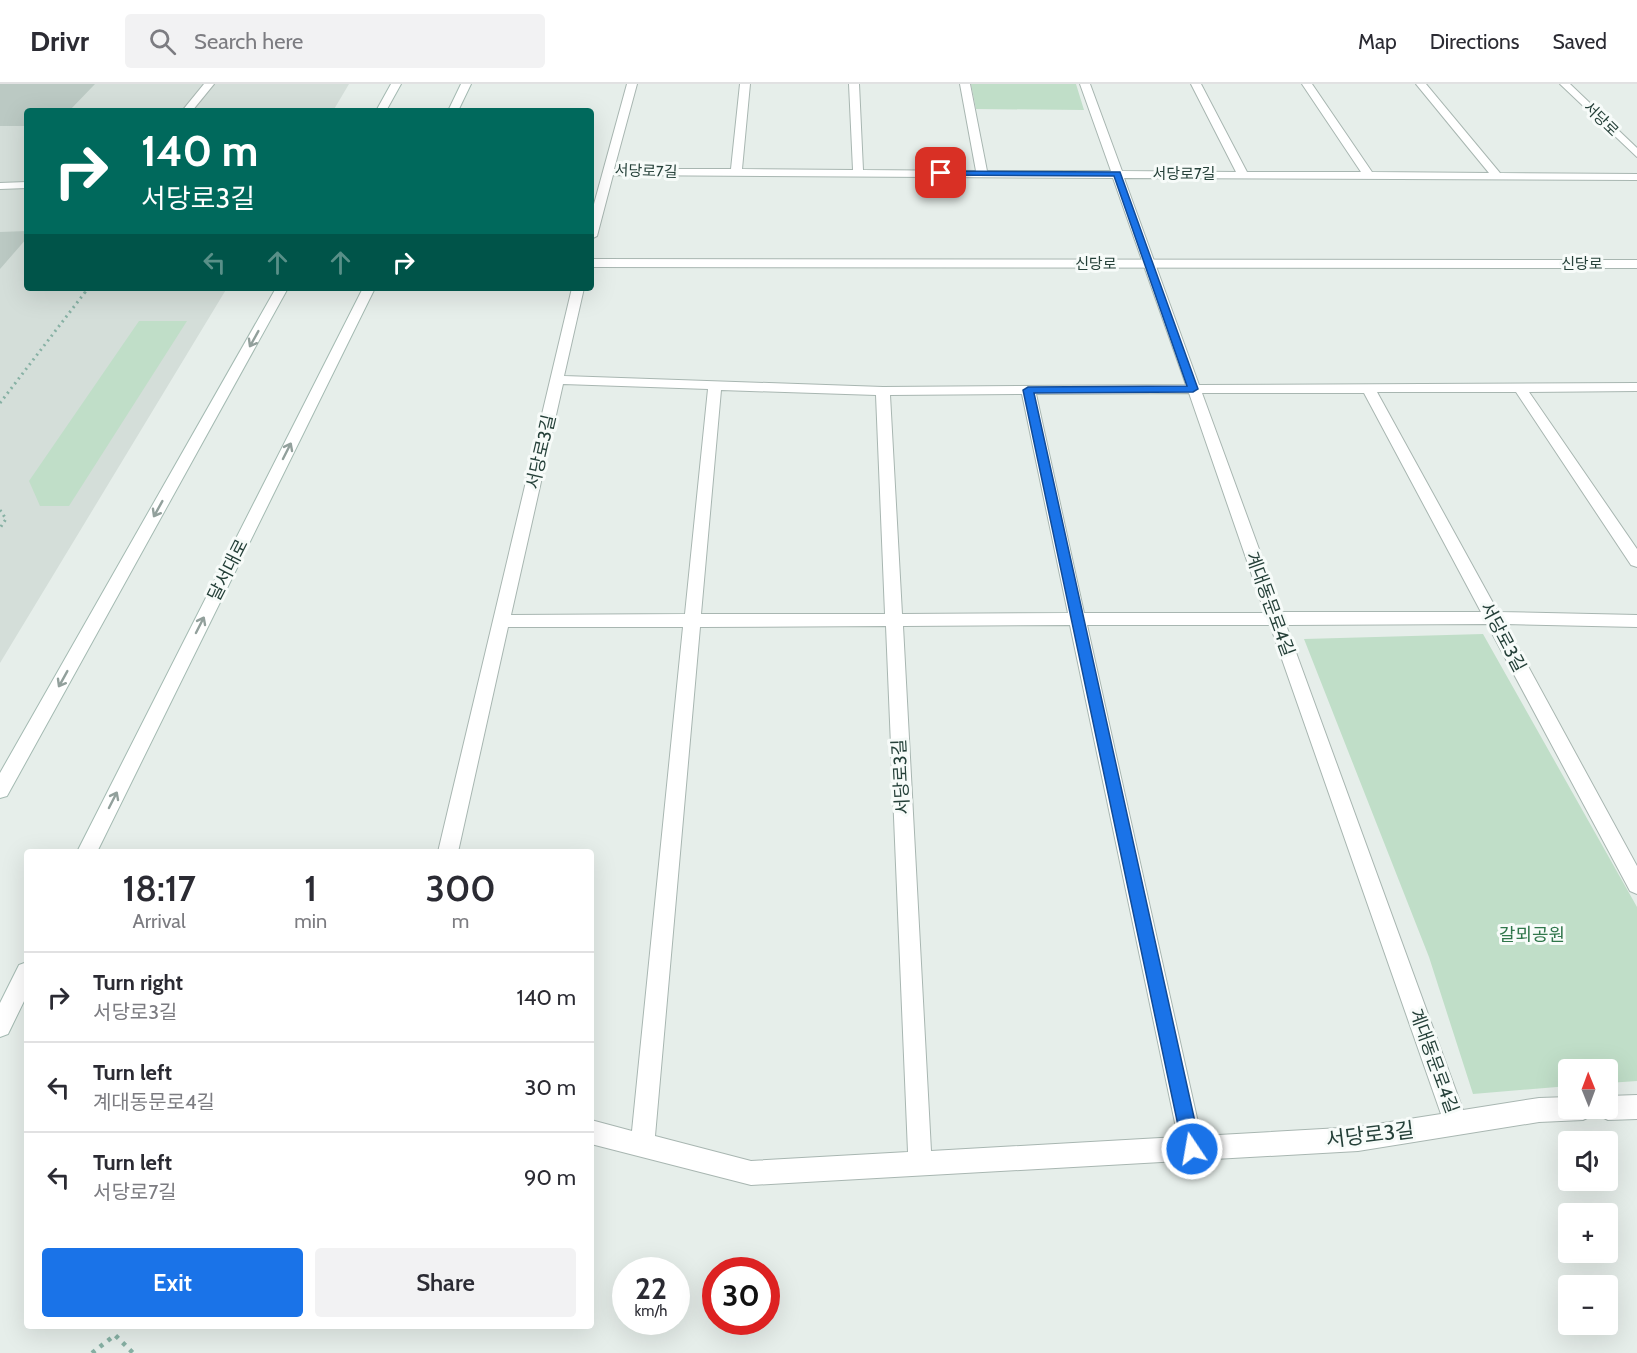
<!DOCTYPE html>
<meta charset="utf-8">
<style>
body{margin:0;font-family:Cabin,"Noto Sans KR",sans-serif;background:#f2f2f3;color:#2b2b33;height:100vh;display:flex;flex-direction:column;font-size:22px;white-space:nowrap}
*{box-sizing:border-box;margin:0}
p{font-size:20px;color:#7c7c81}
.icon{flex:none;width:33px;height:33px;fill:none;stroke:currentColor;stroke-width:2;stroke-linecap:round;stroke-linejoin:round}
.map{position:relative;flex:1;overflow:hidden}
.side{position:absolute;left:24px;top:765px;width:570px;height:480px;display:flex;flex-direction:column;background:#fff;border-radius:6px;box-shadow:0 6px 24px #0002}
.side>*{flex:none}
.top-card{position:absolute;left:24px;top:24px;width:570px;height:183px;border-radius:6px;box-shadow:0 6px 24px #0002;background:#00695c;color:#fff;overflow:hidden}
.needle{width:39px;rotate:359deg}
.buttons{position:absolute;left:1558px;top:975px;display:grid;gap:12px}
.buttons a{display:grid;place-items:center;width:60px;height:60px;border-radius:6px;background:#fff;box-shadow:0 6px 24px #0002;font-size:30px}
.speed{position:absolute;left:612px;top:1173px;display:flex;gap:12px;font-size:30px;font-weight:700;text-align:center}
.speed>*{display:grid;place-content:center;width:78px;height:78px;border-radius:50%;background:#fff;box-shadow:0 6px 24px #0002;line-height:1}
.speed small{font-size:15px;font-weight:400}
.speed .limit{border:9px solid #d22;background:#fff;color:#111}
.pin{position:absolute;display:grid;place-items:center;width:51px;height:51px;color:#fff;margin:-26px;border-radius:12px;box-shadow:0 3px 9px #0006}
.me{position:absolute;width:66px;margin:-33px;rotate:348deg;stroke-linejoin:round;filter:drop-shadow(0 0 4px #0008)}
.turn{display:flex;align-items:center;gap:21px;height:126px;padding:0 18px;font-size:27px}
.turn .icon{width:78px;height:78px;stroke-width:2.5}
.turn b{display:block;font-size:42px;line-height:51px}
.lanes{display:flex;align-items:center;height:57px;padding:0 18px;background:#0003;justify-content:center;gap:30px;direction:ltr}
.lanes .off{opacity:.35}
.eta{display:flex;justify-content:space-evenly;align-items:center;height:102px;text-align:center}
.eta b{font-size:36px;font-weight:600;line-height:42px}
.action{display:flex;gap:12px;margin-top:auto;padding:12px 18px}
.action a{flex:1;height:69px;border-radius:6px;background:#1a73e8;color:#fff;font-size:24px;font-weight:600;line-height:69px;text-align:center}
.action a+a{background:#f2f2f3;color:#2b2b33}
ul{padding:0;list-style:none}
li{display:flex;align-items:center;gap:18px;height:90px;padding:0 18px;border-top:2px solid #e1e1e2}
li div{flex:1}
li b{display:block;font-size:22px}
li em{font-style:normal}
header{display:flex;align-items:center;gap:36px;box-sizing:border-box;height:84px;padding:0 30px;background:#fff;border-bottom:2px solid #e1e1e2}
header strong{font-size:28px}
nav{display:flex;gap:33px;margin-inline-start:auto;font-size:21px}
.search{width:420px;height:54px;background:#f2f2f3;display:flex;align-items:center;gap:15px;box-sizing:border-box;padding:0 21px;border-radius:6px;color:#7c7c81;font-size:22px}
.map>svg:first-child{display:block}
.built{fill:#d4ded9}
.green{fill:#c0dec8}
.building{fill:#bbc9c3}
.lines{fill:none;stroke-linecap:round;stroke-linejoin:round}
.service-casing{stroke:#a8b6b1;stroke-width:2}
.minor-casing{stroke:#a8b6b1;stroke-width:2}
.tertiary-casing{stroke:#a8b6b1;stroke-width:2}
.secondary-casing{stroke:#a4bab2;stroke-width:2}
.path-far2{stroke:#87b1a4;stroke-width:2;stroke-dasharray:1.5 3;stroke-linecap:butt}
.path-far1{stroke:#87b1a4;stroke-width:3;stroke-dasharray:2 4;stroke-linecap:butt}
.path{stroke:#87b1a4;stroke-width:4.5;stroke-dasharray:4 6;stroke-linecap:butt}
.service{fill:#fff;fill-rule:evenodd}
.minor{fill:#fff;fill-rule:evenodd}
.tertiary{fill:#fff;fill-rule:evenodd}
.secondary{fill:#fff;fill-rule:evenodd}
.oneway{stroke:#92a09c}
.route{fill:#1a73e8;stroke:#114b97;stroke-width:1.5}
.labels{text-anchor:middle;stroke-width:6;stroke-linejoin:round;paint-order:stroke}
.far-street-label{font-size:15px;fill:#254039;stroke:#f7fbf9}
.street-label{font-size:18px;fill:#254039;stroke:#f7fbf9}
.park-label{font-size:18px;fill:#30764b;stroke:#f7fbf9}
.near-street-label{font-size:21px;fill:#254039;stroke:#f7fbf9}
</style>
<header>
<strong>Drivr</strong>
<div class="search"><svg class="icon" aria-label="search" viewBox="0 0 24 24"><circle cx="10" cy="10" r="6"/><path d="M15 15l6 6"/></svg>Search here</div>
<nav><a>Map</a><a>Directions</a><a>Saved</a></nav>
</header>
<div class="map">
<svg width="1637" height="1269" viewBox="0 0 1637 1269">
<rect width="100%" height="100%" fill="#e6eeea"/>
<!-- built -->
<path class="built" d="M 0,0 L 349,0 L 333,27 L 27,27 L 27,204 L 227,204 L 0,579 Z"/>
<!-- green -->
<path class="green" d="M 971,0 L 1076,0 L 1084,26 L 976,25 Z
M 139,237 L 187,237 L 69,422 L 40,422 L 29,397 Z
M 1483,550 L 1637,823 L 1637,997 L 1608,999 L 1608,986 L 1569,986 L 1569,1002 L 1473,1010 L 1429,873 L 1304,555 Z"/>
<!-- building -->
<path class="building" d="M 0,0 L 95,0 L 69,27 L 27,27 L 27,42 L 0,42 Z
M 27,147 L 27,154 L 0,185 L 0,148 Z"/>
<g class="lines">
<!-- service casing -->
<g class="service-casing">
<path id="service" d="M 204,0 L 214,0 L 192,27 L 182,27 Z
M 27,98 L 27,104 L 0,105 L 0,99 Z"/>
</g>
<!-- minor casing -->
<g class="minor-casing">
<path id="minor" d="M 627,0 L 637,0 L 614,85 L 731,85 L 740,0 L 750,0 L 742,85 L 853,86 L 849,0 L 859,0 L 863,86 L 976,87 L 960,0 L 970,0 L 987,87 L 1111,87 L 1080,0 L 1090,0 L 1122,87 L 1236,88 L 1191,0 L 1201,0 L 1247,88 L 1361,88 L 1302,0 L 1312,0 L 1372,88 L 1489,89 L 1416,0 L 1426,0 L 1500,89 L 1637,90 L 1637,96 L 1124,94 L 1199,301 L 1637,299 L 1637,307 L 1529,308 L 1637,465 L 1637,483 L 1631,481 L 1516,308 L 1377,308 L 1498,528 L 1637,531 L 1637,543 L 1505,540 L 1637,782 L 1637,810 L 1630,807 L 1487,540 L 1286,541 L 1463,1026 L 1539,1014 L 1569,1013 L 1569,1024 L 1594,1024 L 1591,1032 L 1583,1036 L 1539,1038 L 1358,1067 L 751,1101 L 591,1060 L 591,1036 L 632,1047 L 683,543 L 508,543 L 458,768 L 438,768 L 572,204 L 584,204 L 564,292 L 883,303 L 1186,301 L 1113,94 L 613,91 L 597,152 L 591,155 L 591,131 ZM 563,300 L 708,305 L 685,530 L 511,531 ZM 721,306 L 876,311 L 885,530 L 701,530 ZM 1189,309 L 1265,529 L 1084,529 L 1036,310 ZM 1202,309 L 1364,309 L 1481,528 L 1282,528 ZM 1022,310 L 1068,529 L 902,530 L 890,311 ZM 1070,541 L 1178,1053 L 931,1067 L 903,542 ZM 1087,541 L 1270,541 L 1441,1030 L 1358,1043 L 1201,1052 ZM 886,542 L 908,1068 L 751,1077 L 655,1052 L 700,543 Z
M 1637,1011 L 1637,1035 L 1608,1036 L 1600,1032 L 1597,1024 L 1608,1024 L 1608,1012 Z"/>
</g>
<!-- tertiary casing -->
<g class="tertiary-casing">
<path id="tertiary" d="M 1560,0 L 1570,0 L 1637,64 L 1637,73 Z
M 591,175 L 1637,176 L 1637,184 L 591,183 Z"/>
</g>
<!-- secondary casing -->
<g class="secondary-casing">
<path id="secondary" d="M 391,0 L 401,0 L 386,27 L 376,27 Z
M 461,0 L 471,0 L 458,27 L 448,27 Z
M 276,204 L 288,204 L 7,712 L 0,714 L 0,689 Z
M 363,204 L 375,204 L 97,768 L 77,768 Z
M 27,878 L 27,911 L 8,950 L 0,953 L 0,919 L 19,881 Z"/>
</g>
<!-- path-far2 -->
<path class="path-far2" d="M 85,209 L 89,204"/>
<!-- path-far1 -->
<path class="path-far1" d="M 0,319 L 86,207
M 0,426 L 6,435 L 0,444"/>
<!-- path -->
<path class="path" d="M 92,1269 L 115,1251 L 133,1269"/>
<!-- service -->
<use href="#service" class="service"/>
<!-- minor -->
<use href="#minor" class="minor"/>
<!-- tertiary -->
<use href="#tertiary" class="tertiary"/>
<!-- secondary -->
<use href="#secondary" class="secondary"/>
</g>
<!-- one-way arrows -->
<defs><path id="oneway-shaft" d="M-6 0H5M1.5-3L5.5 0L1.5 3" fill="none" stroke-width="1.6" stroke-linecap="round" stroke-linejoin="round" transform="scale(1.5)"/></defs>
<g class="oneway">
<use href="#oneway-shaft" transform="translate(254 255) rotate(119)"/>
<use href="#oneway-shaft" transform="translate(287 367) rotate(-63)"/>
<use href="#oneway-shaft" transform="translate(158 425) rotate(119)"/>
<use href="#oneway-shaft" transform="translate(200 541) rotate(-63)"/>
<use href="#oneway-shaft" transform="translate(63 595) rotate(119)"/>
<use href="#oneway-shaft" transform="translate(113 716) rotate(-63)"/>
</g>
<!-- route -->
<path class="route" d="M 941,87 L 1120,88 L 1198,305 L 1193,308 L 1034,309 L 1201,1065 L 1198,1071 L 1192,1074 L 1186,1071 L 1183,1065 L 1023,306 L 1028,303 L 1187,302 L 1114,92 L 938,91 Z"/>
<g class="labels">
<!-- far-street labels -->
<g class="far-street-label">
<text transform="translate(1601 35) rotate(44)" y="5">서당로</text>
<text transform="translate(646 87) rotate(2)" y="5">서당로7길</text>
<text x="1184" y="95">서당로7길</text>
<text x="1096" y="185">신당로</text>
<text x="1582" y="185">신당로</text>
</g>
<!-- street labels -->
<g class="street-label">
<text transform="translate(541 368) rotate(-77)" y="6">서당로3길</text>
<text transform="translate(228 486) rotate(-63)" y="6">달서대로</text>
<text transform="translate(1270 520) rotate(70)" y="6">계대동문로4길</text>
<text transform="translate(1503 553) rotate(62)" y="6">서당로3길</text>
<text transform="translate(901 693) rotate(-93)" y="6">서당로3길</text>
<text transform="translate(1434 977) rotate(70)" y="6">계대동문로4길</text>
</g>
<!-- park labels -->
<g class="park-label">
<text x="1532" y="857">갈뫼공원</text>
</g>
<!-- near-street labels -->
<g class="near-street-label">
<text transform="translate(1370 1051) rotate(-7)" y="7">서당로3길</text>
</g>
</g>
</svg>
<div class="buttons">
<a><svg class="needle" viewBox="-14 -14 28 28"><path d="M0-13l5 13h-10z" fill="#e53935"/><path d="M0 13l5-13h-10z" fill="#7c7c81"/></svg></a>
<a><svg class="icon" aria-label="sound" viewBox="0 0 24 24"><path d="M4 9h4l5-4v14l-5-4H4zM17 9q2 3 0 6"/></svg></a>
<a>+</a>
<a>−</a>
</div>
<div class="speed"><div>22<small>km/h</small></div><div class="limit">30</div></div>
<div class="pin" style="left:941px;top:89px;background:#d93025"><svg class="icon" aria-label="arrive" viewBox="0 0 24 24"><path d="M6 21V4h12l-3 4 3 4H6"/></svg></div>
<svg class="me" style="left:1192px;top:1065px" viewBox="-20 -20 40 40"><circle r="17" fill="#1a73e8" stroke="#fff" stroke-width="3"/><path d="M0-11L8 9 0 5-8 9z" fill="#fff"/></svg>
<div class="top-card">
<div class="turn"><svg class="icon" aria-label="right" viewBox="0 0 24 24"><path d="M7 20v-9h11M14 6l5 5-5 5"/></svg><div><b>140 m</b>서당로3길</div></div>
<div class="lanes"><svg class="icon off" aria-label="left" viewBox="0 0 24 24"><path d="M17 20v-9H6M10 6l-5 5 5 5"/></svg><svg class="icon off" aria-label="ahead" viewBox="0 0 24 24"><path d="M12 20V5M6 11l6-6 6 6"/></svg><svg class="icon off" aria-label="ahead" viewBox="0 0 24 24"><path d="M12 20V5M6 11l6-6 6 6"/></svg><svg class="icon" aria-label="right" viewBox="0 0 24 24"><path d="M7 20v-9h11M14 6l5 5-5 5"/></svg></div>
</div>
<section class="side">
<div class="eta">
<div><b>18:17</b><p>Arrival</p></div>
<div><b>1</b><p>min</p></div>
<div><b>300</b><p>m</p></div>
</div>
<ul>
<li><svg class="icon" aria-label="right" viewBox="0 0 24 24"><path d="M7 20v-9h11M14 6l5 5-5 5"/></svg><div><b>Turn right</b><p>서당로3길</p></div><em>140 m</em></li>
<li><svg class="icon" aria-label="left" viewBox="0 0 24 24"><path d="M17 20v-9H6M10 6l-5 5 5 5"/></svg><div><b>Turn left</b><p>계대동문로4길</p></div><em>30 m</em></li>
<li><svg class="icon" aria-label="left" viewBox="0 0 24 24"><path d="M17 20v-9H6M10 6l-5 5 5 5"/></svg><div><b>Turn left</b><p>서당로7길</p></div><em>90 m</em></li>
</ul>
<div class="action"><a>Exit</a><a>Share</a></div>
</section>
</div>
